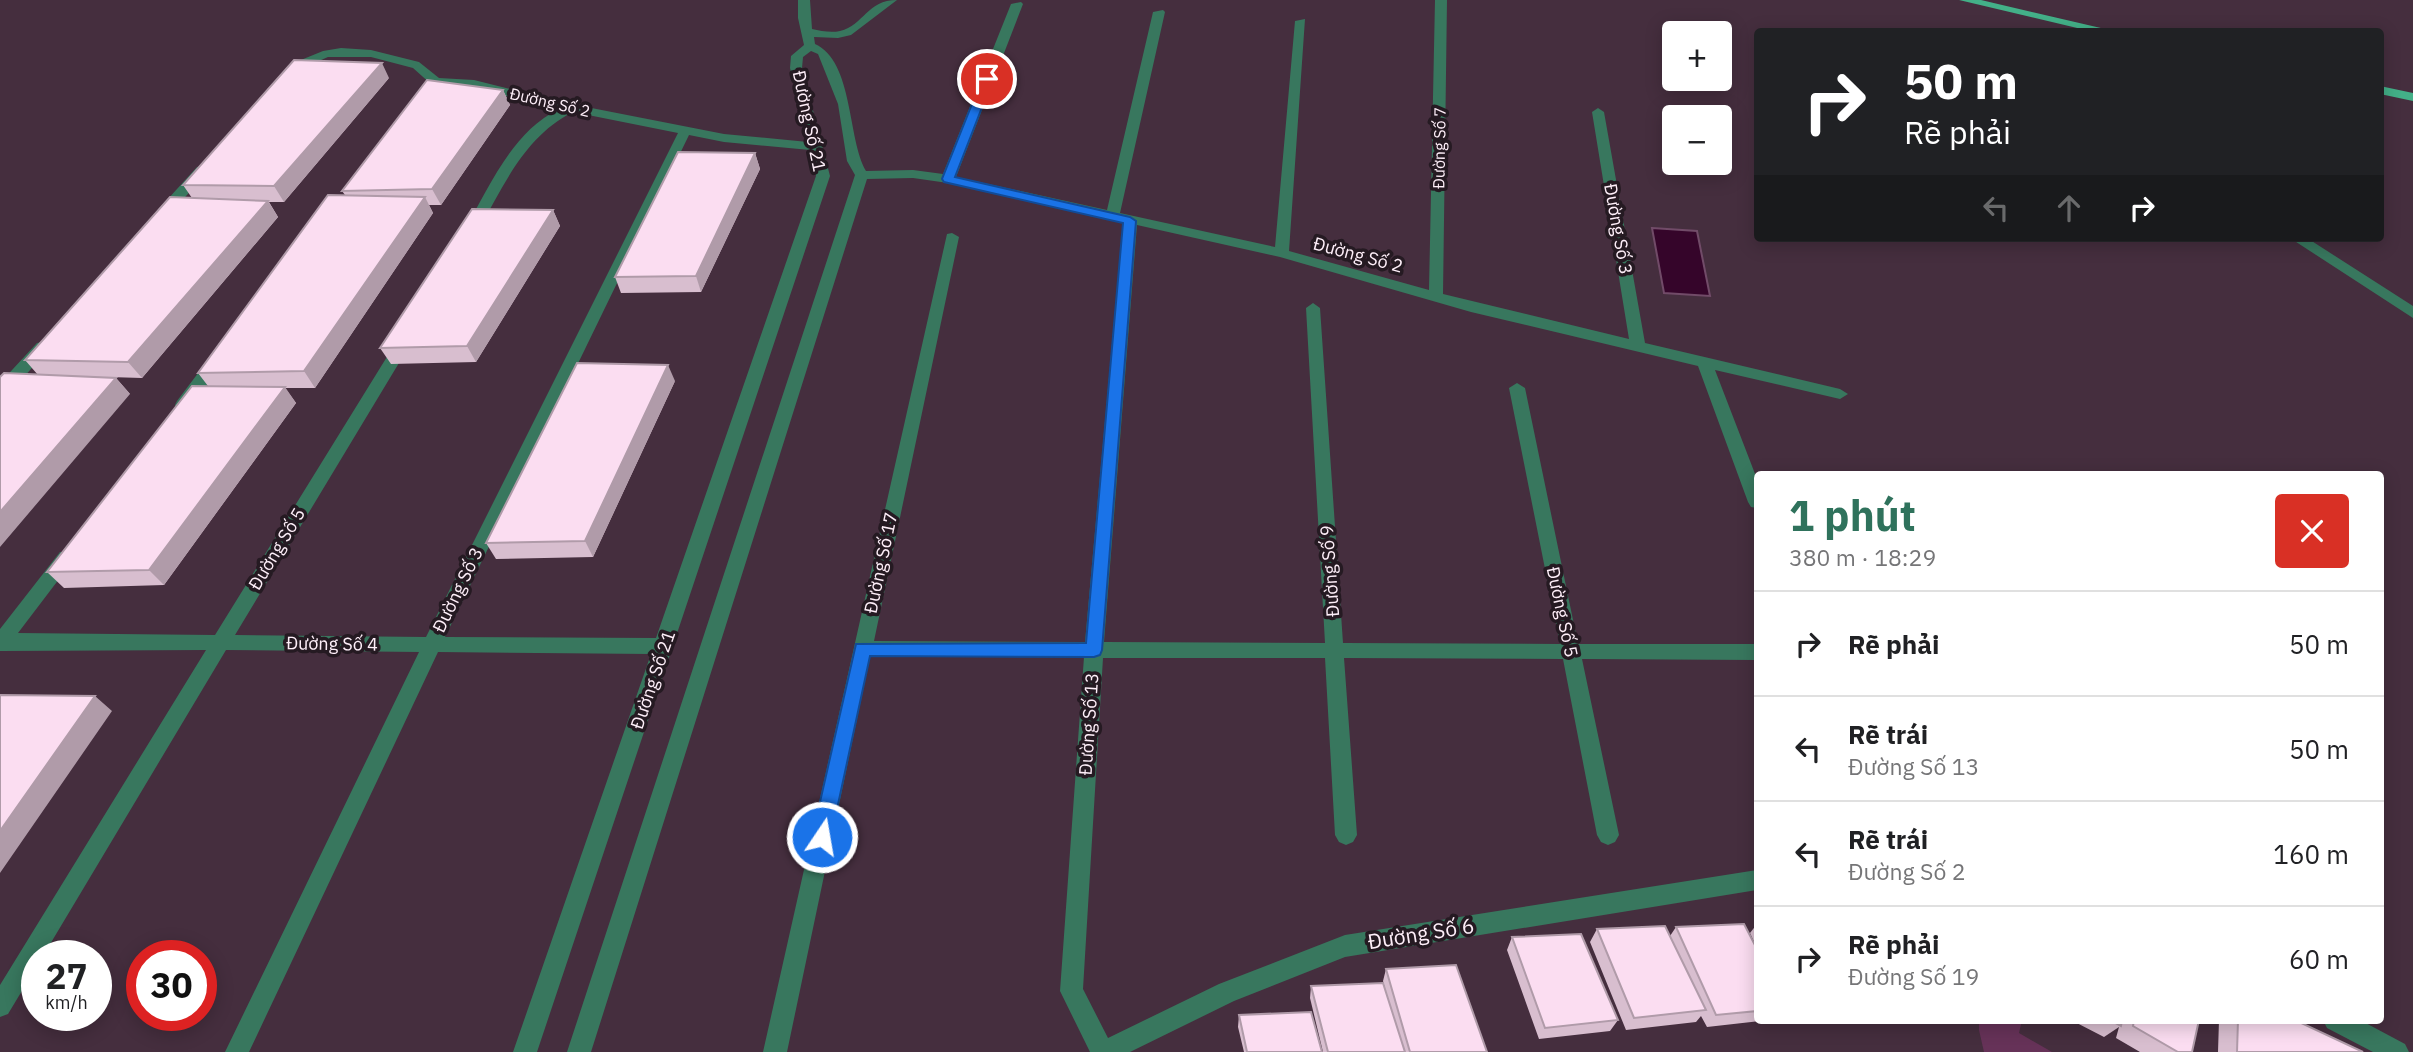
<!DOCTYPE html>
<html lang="vi">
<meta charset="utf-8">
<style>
body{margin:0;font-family:"IBM Plex Sans",sans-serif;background:#f2f2f2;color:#202124;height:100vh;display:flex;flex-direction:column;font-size:26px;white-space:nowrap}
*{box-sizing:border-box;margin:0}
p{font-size:23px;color:#757577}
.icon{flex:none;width:38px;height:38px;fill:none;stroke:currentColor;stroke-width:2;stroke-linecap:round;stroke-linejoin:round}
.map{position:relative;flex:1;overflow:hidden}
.sheet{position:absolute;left:1754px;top:471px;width:630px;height:553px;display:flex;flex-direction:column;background:#fff;border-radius:7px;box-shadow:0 4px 18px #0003}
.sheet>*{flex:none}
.top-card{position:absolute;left:1754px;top:28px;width:630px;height:214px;border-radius:7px;box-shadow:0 4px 18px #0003;background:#202124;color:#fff;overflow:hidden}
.buttons{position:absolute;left:1662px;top:21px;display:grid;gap:14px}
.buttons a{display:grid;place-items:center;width:70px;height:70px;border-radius:7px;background:#fff;box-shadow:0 4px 18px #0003;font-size:35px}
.speed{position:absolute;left:21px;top:940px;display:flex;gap:14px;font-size:35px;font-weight:700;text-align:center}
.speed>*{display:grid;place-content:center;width:91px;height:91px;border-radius:50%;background:#fff;box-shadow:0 4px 18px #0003;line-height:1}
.speed small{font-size:18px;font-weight:400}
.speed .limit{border:10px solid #d22;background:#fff;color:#111}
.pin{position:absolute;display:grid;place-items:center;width:60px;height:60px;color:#fff;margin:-30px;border:4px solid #fff;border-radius:50%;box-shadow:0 2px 7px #0007}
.me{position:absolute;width:77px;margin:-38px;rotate:12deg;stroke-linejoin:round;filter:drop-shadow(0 0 5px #0008)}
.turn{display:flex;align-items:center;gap:24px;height:147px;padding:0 35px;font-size:32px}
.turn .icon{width:91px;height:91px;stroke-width:2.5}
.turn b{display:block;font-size:49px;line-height:60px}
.lanes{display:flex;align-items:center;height:66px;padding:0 35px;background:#0003;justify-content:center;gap:35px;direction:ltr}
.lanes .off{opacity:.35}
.round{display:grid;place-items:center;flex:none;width:74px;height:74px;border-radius:7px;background:#f2f2f2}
.summary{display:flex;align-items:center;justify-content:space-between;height:119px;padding:0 35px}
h1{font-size:42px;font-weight:700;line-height:52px;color:#2f725c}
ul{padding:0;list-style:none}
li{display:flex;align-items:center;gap:21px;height:105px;padding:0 35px;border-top:2px solid #e0e0e0}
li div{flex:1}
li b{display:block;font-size:26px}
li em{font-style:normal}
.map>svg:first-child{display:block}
.green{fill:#663258}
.water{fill:#35052a;stroke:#714b68;stroke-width:2}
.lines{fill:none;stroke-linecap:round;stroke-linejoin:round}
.minor{fill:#38775e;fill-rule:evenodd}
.major{fill:#43b088;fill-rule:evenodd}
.wall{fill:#d8becf}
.shaded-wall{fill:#b09ba9}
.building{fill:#fbddf1;stroke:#b09ba9;stroke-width:2}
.route{fill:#1a73e8;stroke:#114b97;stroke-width:2}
.labels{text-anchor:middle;stroke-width:7;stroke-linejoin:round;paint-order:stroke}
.far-street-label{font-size:16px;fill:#feeff9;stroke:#251a22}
.street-label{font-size:18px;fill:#feeff9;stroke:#251a22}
.near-street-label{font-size:21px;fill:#feeff9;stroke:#251a22}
</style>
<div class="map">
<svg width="2413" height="1052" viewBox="0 0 2413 1052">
<rect width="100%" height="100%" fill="#452e3e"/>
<!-- green -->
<path class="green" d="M 1979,1020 L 2022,1020 L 2019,1033 L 2052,1052 L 1984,1052 L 1979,1030 Z"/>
<!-- water -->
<path class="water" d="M 1652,228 L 1697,231 L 1710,296 L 1664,293 Z"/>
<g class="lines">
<!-- minor -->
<path class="minor" d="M 798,0 L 810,0 L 812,29 C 821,31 831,33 840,31 C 864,25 867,0 897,0 L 851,35 L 838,38 L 814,37 L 815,44 C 854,62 847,138 866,171 L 913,170 L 943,174 L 1011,4 L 1021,2 L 1023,4 L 956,177 L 1107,210 L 1153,12 L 1163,10 L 1165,12 L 1120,213 L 1275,247 L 1295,21 L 1305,19 L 1289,251 L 1429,290 L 1435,0 L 1447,0 L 1443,294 L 1629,339 L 1592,112 L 1598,108 L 1604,112 L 1645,343 L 1840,389 L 1848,394 L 1840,399 L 1715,370 L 1757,479 L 1757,508 L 1751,507 L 1748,502 L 1698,366 L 1471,312 L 1280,257 L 1137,225 L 1104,642 L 1325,643 L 1306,308 L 1313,303 L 1320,308 L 1343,643 L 1560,644 L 1509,388 L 1517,383 L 1525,388 L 1578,644 L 1757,644 L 1757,660 L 1582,659 L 1619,835 L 1615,842 L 1608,845 L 1601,842 L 1597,835 L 1563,659 L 1344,658 L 1357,835 L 1353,842 L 1346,845 L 1339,842 L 1335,835 L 1325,658 L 1103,658 L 1083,989 L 1108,1038 L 1219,984 L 1345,935 L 1757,870 L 1757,890 L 1345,957 L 1234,1001 L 1130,1052 L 1090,1052 L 1060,991 L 1084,657 L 870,657 L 787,1052 L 763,1052 L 947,234 L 952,233 L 959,237 L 874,641 L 1085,642 L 1123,222 L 948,183 L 913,178 L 867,179 L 591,1052 L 567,1052 L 855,175 L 847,161 L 838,104 L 818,54 L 811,51 L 803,57 L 802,68 L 830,176 L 537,1052 L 513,1052 L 651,654 L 438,652 L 249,1052 L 225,1052 L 419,652 L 226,650 L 43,956 L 37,956 L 37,966 L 8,1014 L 0,1017 L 0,985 L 206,650 L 0,651 L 0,629 L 60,552 L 72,552 L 75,557 L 72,562 L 18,633 L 215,635 L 398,339 L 403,338 L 411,343 L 235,635 L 426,637 L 678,133 L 573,112 C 525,136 504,185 479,229 L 472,233 L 465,229 C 490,186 512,132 559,109 L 474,88 L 432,85 L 413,68 L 371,57 L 328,57 L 305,67 L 293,77 L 285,77 L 285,71 L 296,62 L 323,51 L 341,48 L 371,50 L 419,62 L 439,78 L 474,80 L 571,104 L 724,134 L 808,142 L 790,68 L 791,56 L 804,45 L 798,18 ZM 689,135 L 724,142 L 810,150 L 816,176 L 656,638 L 445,637 Z
M 202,166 L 209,170 L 207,173 L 167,217 L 157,217 L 157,211 L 197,167 Z
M 2290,238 L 2307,238 L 2413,306 L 2413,318 Z
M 42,342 L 47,343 L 50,347 L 47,351 L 6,397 L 0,398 L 0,383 L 37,343 Z
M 217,355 L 225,360 L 223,364 L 189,409 L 177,409 L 175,405 L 177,401 L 211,356 Z
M 2323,1020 L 2360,1020 L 2405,1044 L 2409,1052 L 2373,1052 L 2327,1028 Z"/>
<!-- major -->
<path class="major" d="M 1959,0 L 1981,0 L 2118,32 L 2094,32 Z
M 2380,86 L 2413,93 L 2413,101 L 2380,94 Z"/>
</g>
<!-- wall -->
<path class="wall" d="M 389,78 L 284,202 L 269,202 L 278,217 L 142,378 L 109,377 L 116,378 L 130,394 L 38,375 L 25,360 L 192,198 L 183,185 Z
M 503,90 L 510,105 L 441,205 L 429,205 L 433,213 L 315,388 L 285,388 L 296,403 L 164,585 L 64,588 L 47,572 L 208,386 L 198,373 L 345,195 L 342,191 Z
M 755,153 L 760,169 L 701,292 L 621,293 L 615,277 Z
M 553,210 L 560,226 L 476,362 L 391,364 L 380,348 Z
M 675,381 L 593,557 L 496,559 L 486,543 Z
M 1757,924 L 1757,948 L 1750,933 Z
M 1676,927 L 1757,949 L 1757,1020 L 1769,1020 L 1707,1027 L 1701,1016 L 1696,1022 L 1626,1030 L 1590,942 L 1597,929 L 1670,936 Z
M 1512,937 L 1618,1020 L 1610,1031 L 1539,1039 L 1507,950 Z
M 1386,969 L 1487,1052 L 1323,1052 L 1310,998 L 1311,986 L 1386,992 L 1383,981 Z
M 1239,1015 L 1322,1052 L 1244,1052 L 1238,1027 Z
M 2071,1020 L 2199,1020 L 2192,1052 L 2140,1052 L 2116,1038 L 2119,1027 L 2104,1037 Z
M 2219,1020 L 2295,1020 L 2363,1052 L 2218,1052 Z"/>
<!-- shaded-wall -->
<path class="shaded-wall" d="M 382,63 L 389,78 L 284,202 L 274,186 Z
M 503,90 L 510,105 L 441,205 L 432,189 Z
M 755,153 L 760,169 L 701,292 L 696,276 Z
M 425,197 L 433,213 L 315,388 L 304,371 Z
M 268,201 L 278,217 L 142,378 L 128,362 Z
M 553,210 L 560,226 L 476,362 L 467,346 Z
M 668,365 L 675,381 L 593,557 L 585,541 Z
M 116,378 L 130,394 L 0,547 L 0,512 Z
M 285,387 L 296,403 L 164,585 L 149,570 Z
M 95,696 L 112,711 L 0,873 L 0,831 Z"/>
<!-- building -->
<path class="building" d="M 294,60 L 382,63 L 274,186 L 183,185 Z
M 427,80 L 503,90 L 432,189 L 342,191 Z
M 678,152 L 755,153 L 696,276 L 615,277 Z
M 328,195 L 425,197 L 304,371 L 198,373 Z
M 170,197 L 268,201 L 128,362 L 25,360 Z
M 472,209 L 553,210 L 467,346 L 380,348 Z
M 577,363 L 668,365 L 585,541 L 486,543 Z
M 4,373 L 116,378 L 0,512 L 0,377 Z
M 192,386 L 285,387 L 149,570 L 47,572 Z
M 0,695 L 95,696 L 0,831 Z
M 1744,924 L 1757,949 L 1757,1011 L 1716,1015 L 1676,927 Z
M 1665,926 L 1706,1010 L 1634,1018 L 1597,929 Z
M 1581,934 L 1618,1020 L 1545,1028 L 1512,937 Z
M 1456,965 L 1487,1052 L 1410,1052 L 1386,969 Z
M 1383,983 L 1405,1052 L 1328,1052 L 1311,986 Z
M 1311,1012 L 1322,1052 L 1247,1052 L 1239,1015 Z
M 2110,1020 L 2122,1020 L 2121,1026 Z
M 2134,1020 L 2199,1020 L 2192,1052 L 2178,1052 L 2133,1026 Z
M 2238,1020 L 2295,1020 L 2363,1052 L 2237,1052 Z"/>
<!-- route -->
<path class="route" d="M 987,76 L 993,79 L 955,177 L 1130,217 L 1136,221 L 1102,650 L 1100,655 L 1094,657 L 870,656 L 831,837 L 829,843 L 822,846 L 815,843 L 812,837 L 856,644 L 1086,643 L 1123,223 L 944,182 L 942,179 L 982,79 Z"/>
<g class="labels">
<!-- far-street labels -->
<g class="far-street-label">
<text transform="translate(550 102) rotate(13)" y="6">Đường Số 2</text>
<text transform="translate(1439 148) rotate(-89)" y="6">Đường Số 7</text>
</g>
<!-- street labels -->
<g class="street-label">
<text transform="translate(809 121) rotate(78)" y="6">Đường Số 21</text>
<text transform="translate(1618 229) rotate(80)" y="6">Đường Số 3</text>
<text transform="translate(1358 255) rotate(15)" y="6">Đường Số 2</text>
<text transform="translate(277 549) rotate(-59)" y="6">Đường Số 5</text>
<text transform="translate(881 563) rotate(-78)" y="6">Đường Số 17</text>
<text transform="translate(1330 571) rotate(-94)" y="6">Đường Số 9</text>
<text transform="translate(458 590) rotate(-64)" y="6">Đường Số 3</text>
<text transform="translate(1562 612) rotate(78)" y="6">Đường Số 5</text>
<text transform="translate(332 644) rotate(1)" y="6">Đường Số 4</text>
<text transform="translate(653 680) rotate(-71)" y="6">Đường Số 21</text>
<text transform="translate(1089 724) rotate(-86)" y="6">Đường Số 13</text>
</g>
<!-- near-street labels -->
<g class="near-street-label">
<text transform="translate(1421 934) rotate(-9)" y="7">Đường Số 6</text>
</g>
</g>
</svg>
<div class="buttons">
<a>+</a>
<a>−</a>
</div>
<div class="speed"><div>27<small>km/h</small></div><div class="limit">30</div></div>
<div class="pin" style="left:987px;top:79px;background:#d93025"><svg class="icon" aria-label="arrive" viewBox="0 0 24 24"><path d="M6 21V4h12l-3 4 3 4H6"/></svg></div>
<svg class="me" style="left:822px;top:837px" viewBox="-20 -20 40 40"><circle r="17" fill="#1a73e8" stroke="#fff" stroke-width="3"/><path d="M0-11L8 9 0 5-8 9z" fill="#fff"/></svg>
<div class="top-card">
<div class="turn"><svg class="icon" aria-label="right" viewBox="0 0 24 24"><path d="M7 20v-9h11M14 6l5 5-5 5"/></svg><div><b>50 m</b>Rẽ phải</div></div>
<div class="lanes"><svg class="icon off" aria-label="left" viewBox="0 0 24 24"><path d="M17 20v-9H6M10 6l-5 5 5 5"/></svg><svg class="icon off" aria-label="ahead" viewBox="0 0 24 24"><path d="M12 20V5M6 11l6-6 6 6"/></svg><svg class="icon" aria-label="right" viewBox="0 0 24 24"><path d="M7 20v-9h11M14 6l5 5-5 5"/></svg></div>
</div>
<section class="sheet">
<div class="summary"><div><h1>1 phút</h1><p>380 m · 18:29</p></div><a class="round" style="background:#d93025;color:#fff"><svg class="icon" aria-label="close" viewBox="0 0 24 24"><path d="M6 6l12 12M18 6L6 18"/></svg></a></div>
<ul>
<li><svg class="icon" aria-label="right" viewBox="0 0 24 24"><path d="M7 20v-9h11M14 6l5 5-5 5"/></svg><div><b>Rẽ phải</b></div><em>50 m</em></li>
<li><svg class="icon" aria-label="left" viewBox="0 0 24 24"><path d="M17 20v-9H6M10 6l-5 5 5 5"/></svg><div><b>Rẽ trái</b><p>Đường Số 13</p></div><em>50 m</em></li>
<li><svg class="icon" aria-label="left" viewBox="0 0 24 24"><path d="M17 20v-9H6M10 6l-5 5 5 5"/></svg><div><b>Rẽ trái</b><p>Đường Số 2</p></div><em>160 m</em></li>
<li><svg class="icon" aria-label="right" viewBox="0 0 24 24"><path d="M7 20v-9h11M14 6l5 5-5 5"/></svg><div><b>Rẽ phải</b><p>Đường Số 19</p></div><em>60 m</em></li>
</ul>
</section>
</div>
